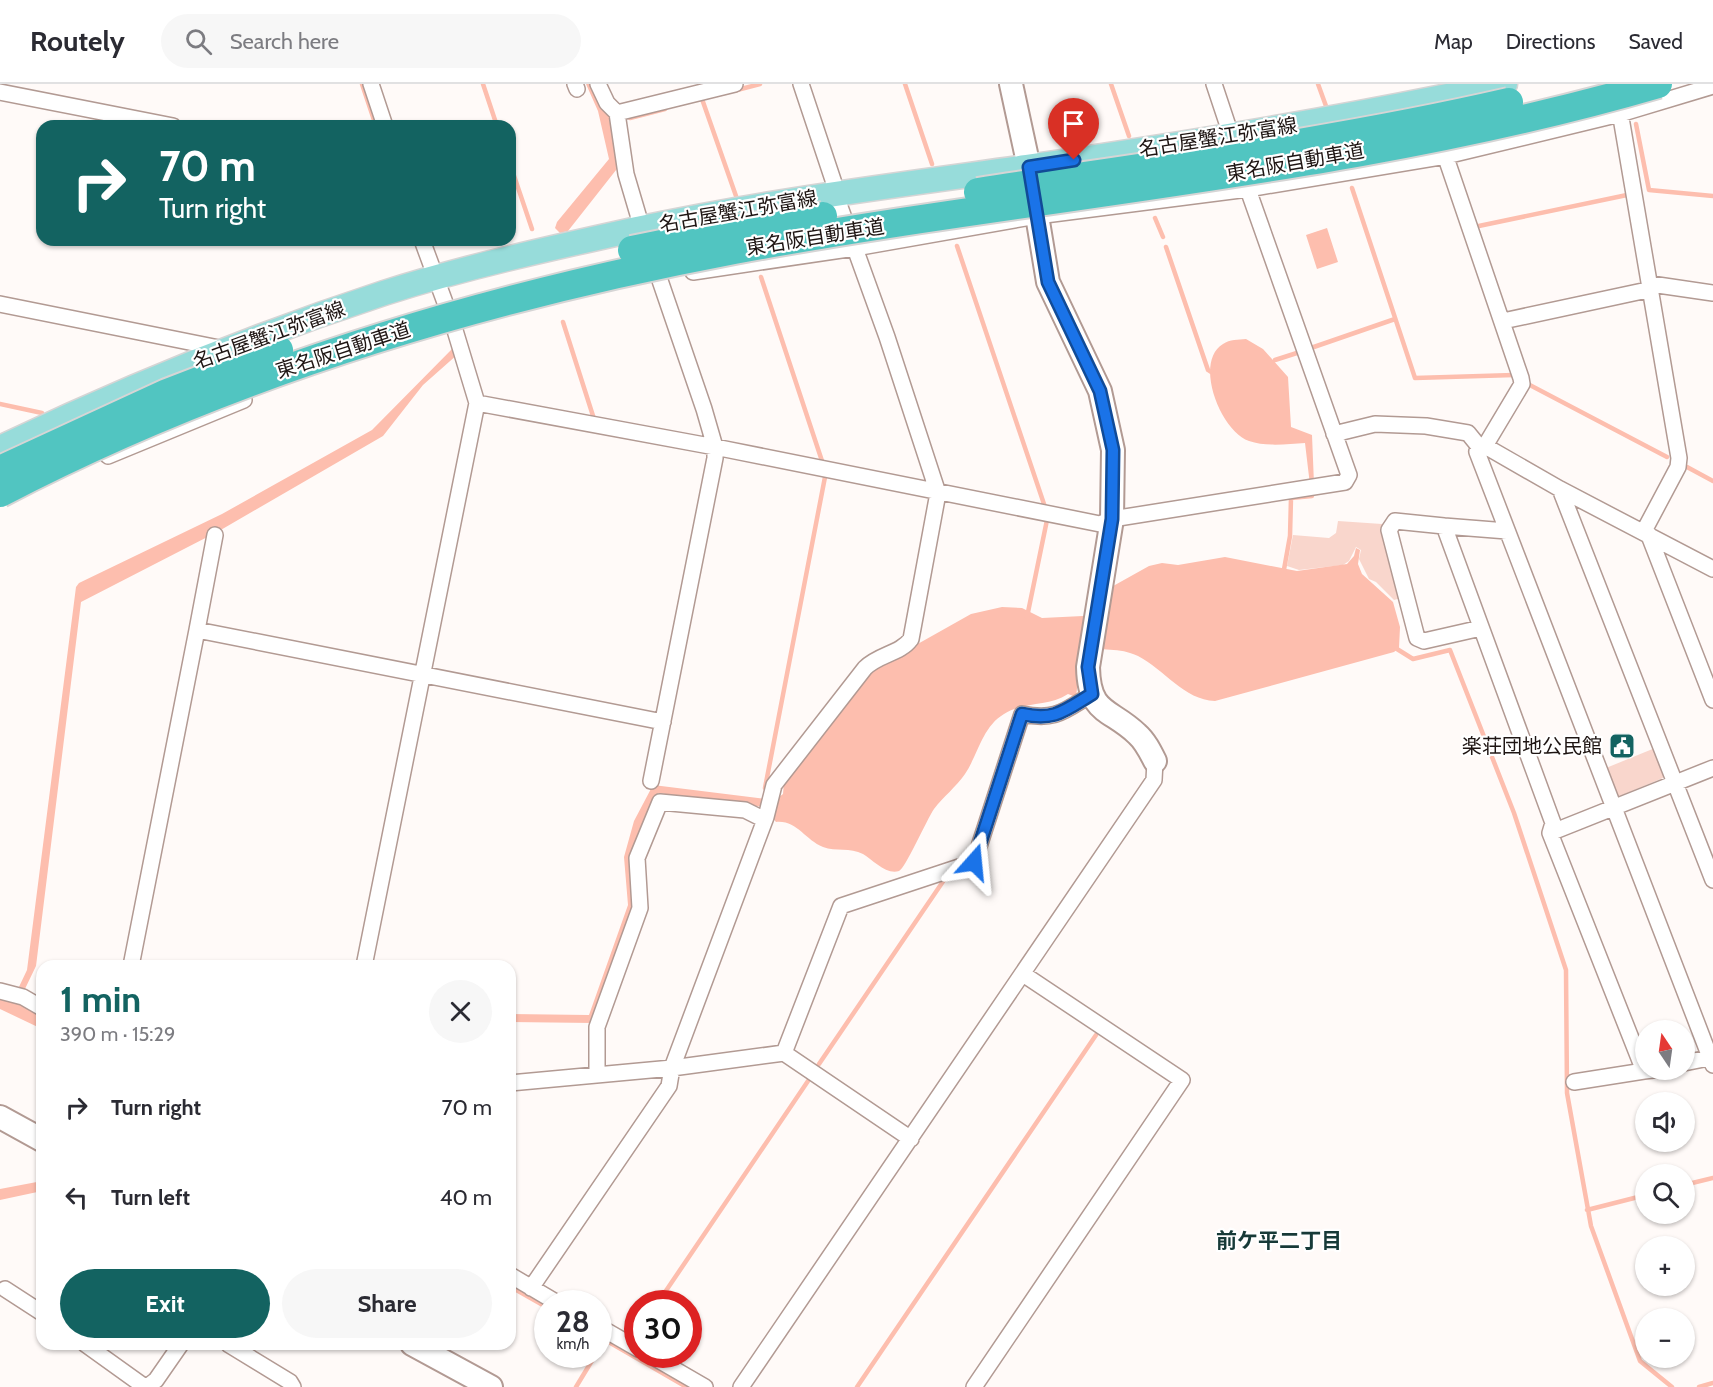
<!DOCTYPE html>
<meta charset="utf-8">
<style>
body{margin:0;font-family:Cabin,"Noto Sans JP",sans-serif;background:#f7f7f7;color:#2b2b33;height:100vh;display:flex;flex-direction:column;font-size:22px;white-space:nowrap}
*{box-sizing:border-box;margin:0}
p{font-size:20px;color:#7c7c81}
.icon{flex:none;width:33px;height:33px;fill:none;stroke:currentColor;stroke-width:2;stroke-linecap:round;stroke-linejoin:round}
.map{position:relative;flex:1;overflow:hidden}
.drawer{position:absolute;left:36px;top:876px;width:480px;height:390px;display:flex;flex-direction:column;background:#fff;border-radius:18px;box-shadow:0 2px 4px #0004}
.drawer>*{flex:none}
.banner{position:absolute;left:36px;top:36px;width:480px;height:126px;border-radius:18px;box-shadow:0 2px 4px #0004;background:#136361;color:#fff;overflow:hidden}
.needle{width:39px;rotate:347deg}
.tools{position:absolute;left:1635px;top:936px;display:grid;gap:12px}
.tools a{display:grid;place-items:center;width:60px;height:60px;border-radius:50%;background:#fff;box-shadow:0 2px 4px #0004;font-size:30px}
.speed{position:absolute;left:534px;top:1206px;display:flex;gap:12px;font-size:30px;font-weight:700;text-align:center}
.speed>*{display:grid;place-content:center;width:78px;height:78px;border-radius:50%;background:#fff;box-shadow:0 2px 4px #0004;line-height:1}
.speed small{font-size:15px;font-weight:400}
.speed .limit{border:9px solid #d22;background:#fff;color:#111}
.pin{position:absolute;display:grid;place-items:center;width:51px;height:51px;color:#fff;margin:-62px -26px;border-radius:50% 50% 50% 0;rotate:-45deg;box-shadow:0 0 6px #0007}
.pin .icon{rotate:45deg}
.me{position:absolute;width:66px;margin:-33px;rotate:18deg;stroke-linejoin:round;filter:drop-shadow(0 0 4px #0008)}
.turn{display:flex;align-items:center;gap:21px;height:126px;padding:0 24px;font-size:27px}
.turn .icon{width:78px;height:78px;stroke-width:2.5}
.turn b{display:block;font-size:42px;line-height:51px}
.round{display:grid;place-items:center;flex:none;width:63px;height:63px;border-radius:32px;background:#f7f7f7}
.headline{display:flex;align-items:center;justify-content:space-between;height:102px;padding:0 24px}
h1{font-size:36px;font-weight:700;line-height:45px;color:#136361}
.cta{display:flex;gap:12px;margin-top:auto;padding:12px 24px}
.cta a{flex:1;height:69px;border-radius:36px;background:#136361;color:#fff;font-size:24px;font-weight:700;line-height:69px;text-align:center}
.cta a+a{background:#f7f7f7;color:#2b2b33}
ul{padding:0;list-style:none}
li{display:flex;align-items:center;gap:18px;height:90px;padding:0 24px}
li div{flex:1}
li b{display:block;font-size:22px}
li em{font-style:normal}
header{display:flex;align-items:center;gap:36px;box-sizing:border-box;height:84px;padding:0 30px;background:#fff;border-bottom:2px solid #e1e1e2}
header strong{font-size:28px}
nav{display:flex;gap:33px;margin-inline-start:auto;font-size:21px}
.search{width:420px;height:54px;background:#f7f7f7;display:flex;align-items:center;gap:15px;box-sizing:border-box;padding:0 21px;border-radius:33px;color:#7c7c81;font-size:22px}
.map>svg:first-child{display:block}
.green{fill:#f9d6cc}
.water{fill:#fdbeae}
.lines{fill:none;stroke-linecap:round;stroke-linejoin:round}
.stream{stroke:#fdbeae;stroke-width:4.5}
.street-casing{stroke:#b29a93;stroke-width:18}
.secondary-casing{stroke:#b29a93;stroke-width:26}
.primary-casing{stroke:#d6d5d5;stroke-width:27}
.street{stroke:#fff;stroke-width:15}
.secondary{stroke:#fff;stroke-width:22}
.primary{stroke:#97dcda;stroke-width:24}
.highway-bridge-casing{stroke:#d6d5d5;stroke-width:32;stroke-linecap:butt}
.highway-bridge{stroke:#51c5c1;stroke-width:28}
.route-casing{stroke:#114b97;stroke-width:15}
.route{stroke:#1a73e8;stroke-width:10}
.labels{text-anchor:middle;stroke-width:4.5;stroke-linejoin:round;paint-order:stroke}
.street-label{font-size:20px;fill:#1e1513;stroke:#fff}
.poi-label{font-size:20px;fill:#1e1513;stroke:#fff;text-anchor:end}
.neighbourhood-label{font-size:21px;font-weight:bold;fill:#173a38;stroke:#fff}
</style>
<header>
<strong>Routely</strong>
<div class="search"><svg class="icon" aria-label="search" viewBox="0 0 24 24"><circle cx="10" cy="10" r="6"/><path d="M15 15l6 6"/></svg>Search here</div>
<nav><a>Map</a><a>Directions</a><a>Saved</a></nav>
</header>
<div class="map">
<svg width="1713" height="1303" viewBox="0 0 1713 1303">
<rect width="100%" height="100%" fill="#fffaf8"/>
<!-- green -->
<path class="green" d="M 1338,437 L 1382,440 L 1401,514 L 1394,516 L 1376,498 L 1369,495 L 1359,475 L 1361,466 L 1356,463 L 1349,477 L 1343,481 L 1299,486 L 1287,482 L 1293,451 L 1329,454 L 1336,449 Z
M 1655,664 L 1665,689 L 1663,694 L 1620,712 L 1616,710 L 1606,684 Z"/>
<!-- water -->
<path class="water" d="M 586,0 L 591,0 L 613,39 L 620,81 L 568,147 L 560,149 L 555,144 L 557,138 L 609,75 L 598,27 Z
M 1327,144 L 1338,178 L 1317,185 L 1306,151 Z
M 1246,255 L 1263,265 L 1288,293 L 1291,343 L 1312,351 L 1314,400 L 1310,401 L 1305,359 C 1288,360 1266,363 1249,357 C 1221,348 1193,278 1223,260 C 1230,255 1238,256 1246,255 Z
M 453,264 L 458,270 L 423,301 L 383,352 L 219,447 L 81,518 L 36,882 L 23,909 L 21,921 L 42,933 L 42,945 L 0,925 L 0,914 L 18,905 L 27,886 L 76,503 L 79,499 L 222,430 L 372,346 Z
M 1356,464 L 1360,466 L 1358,480 L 1362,490 L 1393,518 L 1400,543 L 1399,564 L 1394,568 L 1215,617 C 1184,616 1164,585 1138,572 C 1119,563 1102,567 1082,563 L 1076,613 L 1068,610 C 1048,623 1025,617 1004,630 C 982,643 978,671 965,690 C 956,703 943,713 934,725 C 927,735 905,785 899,787 C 886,791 873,776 863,770 C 850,763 836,768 823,763 C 805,756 797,736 776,738 L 764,723 L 658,709 L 642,741 L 633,773 L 637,822 L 594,939 L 510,938 L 510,930 L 589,931 L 628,821 L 624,773 L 634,737 L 653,701 L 775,716 L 783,710 L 784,697 L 875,584 L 971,530 L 1002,523 L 1022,524 L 1042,534 L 1083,532 L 1102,535 L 1106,506 L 1149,482 L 1162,479 L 1178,481 L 1225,473 L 1297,487 L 1347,480 L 1354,472 Z
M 42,1097 L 42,1107 L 0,1116 L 0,1105 Z
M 510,1200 L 547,1221 L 547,1226 L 510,1205 Z
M 598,1250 L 694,1303 L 682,1303 L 599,1255 Z"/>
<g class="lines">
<!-- stream -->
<path class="stream" d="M 362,0 L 376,42
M 483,0 L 497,42
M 905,0 L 932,80
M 1111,0 L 1129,52
M 1318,0 L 1326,22
M 737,6 L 760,0
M 702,15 L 736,112
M 630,34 L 665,25
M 1636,40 L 1649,106 L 1713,112
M 510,80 L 532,145
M 1352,104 L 1415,294 L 1514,291
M 1155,134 L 1163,153
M 1474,143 L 1627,111
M 957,162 L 1046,426
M 1166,163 L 1208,286 L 1211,288
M 761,193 L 823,380
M 563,238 L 594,335
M 1308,265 L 1395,235
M 1275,276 L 1300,268
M 1524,298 L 1667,373
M 0,320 L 42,329
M 1687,383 L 1713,397
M 1283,491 L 1290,452 L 1291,414 L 1312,412 L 1312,408
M 1027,533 L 1047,436
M 1397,565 L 1413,575 L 1450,566 L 1514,729 L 1566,886 L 1567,1009 L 1591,1142 L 1640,1277 L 1672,1303
M 765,704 L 825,393
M 819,980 L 944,796 L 947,794
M 1684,1101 L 1713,1094
M 1587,1126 L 1646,1111
M 657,1220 L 808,997
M 632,1257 L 638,1249
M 598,1267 L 602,1261
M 576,1303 L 596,1270
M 857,1303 L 1096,951
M 1699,1303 L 1713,1299"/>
<!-- street casing -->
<g class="street-casing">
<path id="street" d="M 371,0 L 385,42
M 575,0 L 577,5
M 598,0 L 607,19 L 617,29 L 626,90 L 644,151
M 1214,0 L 1234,60
M 0,8 L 173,42
M 1619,22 L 1679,374 L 1678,383 L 1644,447
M 617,29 L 735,0
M 1443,65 L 1521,294 L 1522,300 L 1485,362
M 693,188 L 855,164 L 1037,132 L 1248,105 L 1446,72 L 1620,30 L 1713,2
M 1651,200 L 1713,209
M 0,220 L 224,265
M 1503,237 L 1652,205
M 477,319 L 715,363 L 1100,440 L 1112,435 L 1345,398 L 1349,391 L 1245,97
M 1334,350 L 1375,340 L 1426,342 L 1468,349 L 1481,365
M 108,372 L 244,316
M 1560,405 L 1713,796
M 1444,442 L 1395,437 L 1389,446 L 1417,554 L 1424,557 L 1481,544
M 1507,447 L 1444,442 L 1553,739 L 1550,749 L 1644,987 L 1653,986
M 1648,449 L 1713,616
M 1713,485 L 1560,405 L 1485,362 L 1477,368 L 1713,981
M 197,546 L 215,451
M 651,697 L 715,374 L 715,363 L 704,325 L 653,176
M 1550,749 L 1713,684
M 131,882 L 197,546 L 663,638
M 364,882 L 477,319 L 454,243 L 422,156
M 0,907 L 23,913 L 42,924
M 784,969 L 841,822 L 974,778 L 1022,630 C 1056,637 1064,627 1092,610
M 1684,979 L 1713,973
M 597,991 L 597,943 L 640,824 L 637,774 L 660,718 L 745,726 L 765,736
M 1574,998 L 1644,987
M 510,999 L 672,984 L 784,969 L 911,1055
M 510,1191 L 559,1220
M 531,1204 L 669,1002 L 672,984 L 766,733 L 774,701 L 865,584 C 879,570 900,570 911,555 L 938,409 L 887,253 L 835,109 L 834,99 L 801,0
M 5,1205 L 42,1229
M 598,1242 L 638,1265
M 85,1260 L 145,1303
M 228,1260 L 290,1298 L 293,1303
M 648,1270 L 705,1303
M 147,1303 L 156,1296 L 181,1260
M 741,1303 L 1154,696 L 1155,677
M 974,1303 L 1182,996 L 1023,890"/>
</g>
<!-- secondary casing -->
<g class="secondary-casing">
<path id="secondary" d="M 1011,0 L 1029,83 L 1048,198 L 1100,307 L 1113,366 L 1112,435 L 1088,583 C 1089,631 1110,624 1137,650 C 1145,657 1150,667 1155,677
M 0,1033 L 42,1056
M 412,1260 L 491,1303"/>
</g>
<!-- primary casing -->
<g class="primary-casing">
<path id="primary" d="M 0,364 C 125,304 253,252 384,209 C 468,182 556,163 642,144 C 769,117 898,101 1027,83 C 1187,60 1347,34 1505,0"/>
</g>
<!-- street -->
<use href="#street" class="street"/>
<!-- secondary -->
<use href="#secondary" class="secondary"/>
<!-- primary -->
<use href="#primary" class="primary"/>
<!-- highway-bridge casing -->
<g class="highway-bridge-casing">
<path id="highway-bridge" d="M 978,108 C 1155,81 1335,58 1509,18
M 632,166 L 731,146 L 823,132
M 0,386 L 167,309 L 279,266
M 0,409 C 230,289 480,214 734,166 C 1042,109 1357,88 1658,0"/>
</g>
<!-- highway-bridge -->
<use href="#highway-bridge" class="highway-bridge"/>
</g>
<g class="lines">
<!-- route casing -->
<g class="route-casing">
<path id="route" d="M 974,778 L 1022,630 C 1055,637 1064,627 1092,610 L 1088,583 L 1112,435 L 1113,366 L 1100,307 L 1048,198 L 1029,83 L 1074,76"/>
</g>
<!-- route -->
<use href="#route" class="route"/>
</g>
<!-- icons -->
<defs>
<g id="civic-square" transform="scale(1.35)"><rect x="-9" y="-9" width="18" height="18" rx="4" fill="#136361" stroke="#fff"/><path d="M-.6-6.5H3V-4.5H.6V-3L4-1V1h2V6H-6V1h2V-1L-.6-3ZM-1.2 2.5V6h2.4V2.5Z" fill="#fff"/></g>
</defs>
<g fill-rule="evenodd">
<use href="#civic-square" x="1622" y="662"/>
</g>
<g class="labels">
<!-- street labels -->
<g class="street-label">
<text transform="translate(1218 53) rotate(-9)" y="7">名古屋蟹江弥富線</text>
<text transform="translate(1295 78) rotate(-10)" y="7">東名阪自動車道</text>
<text transform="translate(738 127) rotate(-10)" y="7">名古屋蟹江弥富線</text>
<text transform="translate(815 153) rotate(-9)" y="7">東名阪自動車道</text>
<text transform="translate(269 251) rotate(-20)" y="7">名古屋蟹江弥富線</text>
<text transform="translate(343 266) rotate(-18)" y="7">東名阪自動車道</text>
</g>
<!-- poi labels -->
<g class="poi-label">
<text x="1602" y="669">楽荘団地公民館</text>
</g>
<!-- neighbourhood labels -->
<g class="neighbourhood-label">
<text x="1279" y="1164">前ケ平二丁目</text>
</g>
</g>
</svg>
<div class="tools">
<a><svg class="needle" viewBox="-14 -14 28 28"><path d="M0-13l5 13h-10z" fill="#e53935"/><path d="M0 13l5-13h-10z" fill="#7c7c81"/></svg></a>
<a><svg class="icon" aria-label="sound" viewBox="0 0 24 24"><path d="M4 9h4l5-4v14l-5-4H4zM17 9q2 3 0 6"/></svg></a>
<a><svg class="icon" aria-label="search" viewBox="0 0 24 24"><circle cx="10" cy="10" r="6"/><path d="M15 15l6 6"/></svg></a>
<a>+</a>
<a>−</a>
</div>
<div class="speed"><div>28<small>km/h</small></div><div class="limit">30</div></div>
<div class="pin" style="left:1074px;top:76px;background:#d93025"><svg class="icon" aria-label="arrive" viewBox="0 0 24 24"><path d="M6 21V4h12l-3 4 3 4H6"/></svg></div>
<svg class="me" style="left:974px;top:778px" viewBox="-20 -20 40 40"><path d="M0-17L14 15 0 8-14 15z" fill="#1a73e8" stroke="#fff" stroke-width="4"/></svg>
<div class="banner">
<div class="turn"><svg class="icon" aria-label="right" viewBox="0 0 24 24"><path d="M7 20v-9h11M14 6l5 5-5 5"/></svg><div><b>70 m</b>Turn right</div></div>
</div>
<section class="drawer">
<div class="headline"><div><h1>1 min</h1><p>390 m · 15:29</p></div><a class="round"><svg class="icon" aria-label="close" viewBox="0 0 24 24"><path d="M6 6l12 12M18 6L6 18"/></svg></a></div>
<ul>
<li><svg class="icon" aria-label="right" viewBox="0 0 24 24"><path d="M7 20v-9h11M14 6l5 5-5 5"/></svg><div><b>Turn right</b></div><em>70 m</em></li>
<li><svg class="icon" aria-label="left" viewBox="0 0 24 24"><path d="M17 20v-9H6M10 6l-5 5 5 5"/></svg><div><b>Turn left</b></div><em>40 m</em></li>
</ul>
<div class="cta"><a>Exit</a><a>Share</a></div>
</section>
</div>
